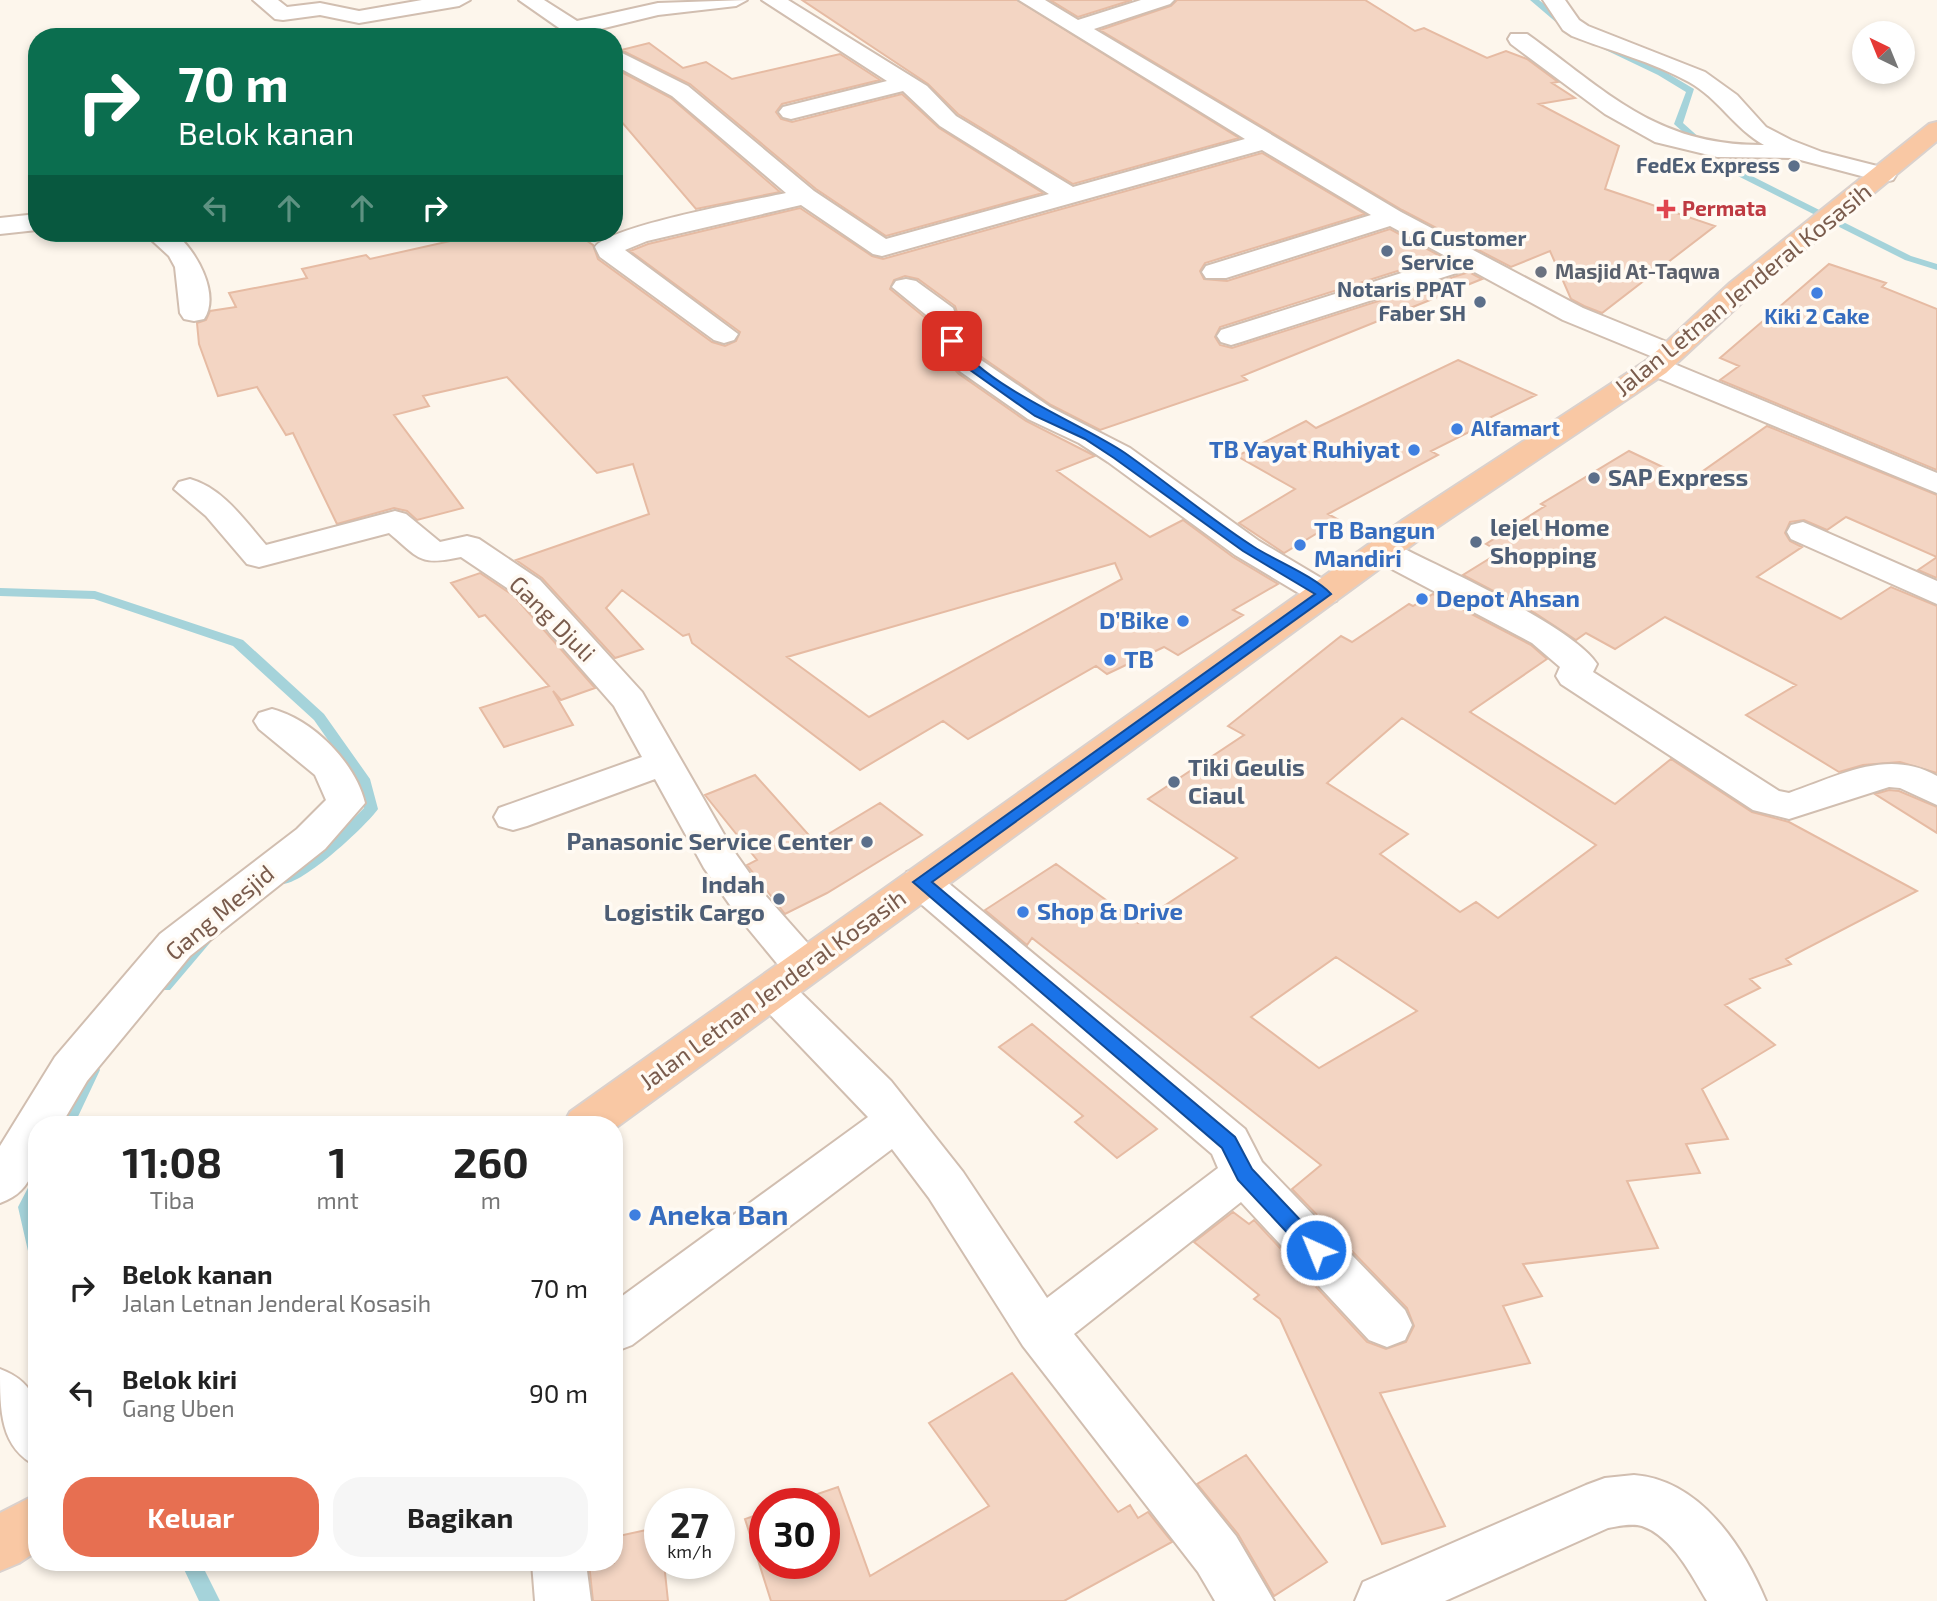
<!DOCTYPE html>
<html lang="id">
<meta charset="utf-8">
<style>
body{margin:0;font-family:"Exo 2",sans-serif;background:#f6f6f6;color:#222;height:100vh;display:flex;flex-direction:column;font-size:26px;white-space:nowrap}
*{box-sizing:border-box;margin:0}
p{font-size:23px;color:#767676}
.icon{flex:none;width:38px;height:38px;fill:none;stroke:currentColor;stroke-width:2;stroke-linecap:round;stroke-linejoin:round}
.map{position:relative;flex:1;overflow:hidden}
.sheet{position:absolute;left:28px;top:1116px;width:595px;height:455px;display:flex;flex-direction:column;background:#fff;border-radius:28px;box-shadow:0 4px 10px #0003}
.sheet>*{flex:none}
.guide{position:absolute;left:28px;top:28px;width:595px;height:214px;border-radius:28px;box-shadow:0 4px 10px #0003;background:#0b6e4f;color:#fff;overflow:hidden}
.needle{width:46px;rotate:317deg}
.tools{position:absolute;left:1852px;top:21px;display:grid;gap:14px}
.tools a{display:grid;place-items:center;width:63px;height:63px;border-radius:50%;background:#fff;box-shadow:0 4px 10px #0003;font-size:35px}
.speed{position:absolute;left:644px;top:1488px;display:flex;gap:14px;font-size:35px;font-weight:700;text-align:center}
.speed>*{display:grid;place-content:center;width:91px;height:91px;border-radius:50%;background:#fff;box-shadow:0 4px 10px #0003;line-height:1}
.speed small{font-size:18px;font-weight:400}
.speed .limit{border:10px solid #d22;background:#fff;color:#111}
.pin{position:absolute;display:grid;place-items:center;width:60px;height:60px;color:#fff;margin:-30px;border-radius:14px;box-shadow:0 4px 10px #0006}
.me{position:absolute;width:77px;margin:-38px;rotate:316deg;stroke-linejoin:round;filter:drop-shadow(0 0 5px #0008)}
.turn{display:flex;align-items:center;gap:24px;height:147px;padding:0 35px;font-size:32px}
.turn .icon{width:91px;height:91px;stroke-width:2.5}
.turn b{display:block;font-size:49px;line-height:60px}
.lanes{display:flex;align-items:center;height:66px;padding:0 35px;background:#0003;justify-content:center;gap:35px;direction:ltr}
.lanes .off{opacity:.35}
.eta{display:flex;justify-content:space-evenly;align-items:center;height:119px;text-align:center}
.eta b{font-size:42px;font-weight:700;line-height:49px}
.action{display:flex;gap:14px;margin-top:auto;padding:14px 35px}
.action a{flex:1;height:80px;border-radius:28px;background:#e76f51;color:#fff;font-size:28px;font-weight:700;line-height:80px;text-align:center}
.action a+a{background:#f6f6f6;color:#222}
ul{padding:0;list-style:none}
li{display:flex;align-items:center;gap:21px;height:105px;padding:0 35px}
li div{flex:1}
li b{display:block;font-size:26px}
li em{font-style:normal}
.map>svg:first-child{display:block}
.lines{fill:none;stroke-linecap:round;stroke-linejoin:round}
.stream{fill:#a5d3da;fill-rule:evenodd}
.building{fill:#f3d5c3;stroke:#e6bba3;stroke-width:2;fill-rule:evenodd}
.minor-casing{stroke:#d1beb0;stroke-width:4}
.trunk-casing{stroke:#dad1cd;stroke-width:4}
.minor{fill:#fff;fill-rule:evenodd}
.trunk{fill:#f9c8a4;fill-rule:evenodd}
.route{fill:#1a73e8;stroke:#114b97;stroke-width:2}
.service-dot{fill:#5c6f8a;stroke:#fffaf3;stroke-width:2.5}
.health-dot{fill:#e0444e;stroke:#fffaf3;stroke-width:2.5}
.worship-dot{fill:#6b7280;stroke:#fffaf3;stroke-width:2.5}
.shop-dot{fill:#3f7fe0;stroke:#fffaf3;stroke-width:2.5}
.labels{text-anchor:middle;stroke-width:7;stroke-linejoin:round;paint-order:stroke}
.far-service-label{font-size:21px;font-weight:bold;fill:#4e5e75;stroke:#fffaf3;text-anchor:end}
.far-health-label{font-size:21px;font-weight:bold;fill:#be3a42;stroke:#fffaf3;text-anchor:start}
.far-worship-label{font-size:21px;font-weight:bold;fill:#5b616d;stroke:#fffaf3;text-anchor:start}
.far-shop-label{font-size:21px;font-weight:bold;fill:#366cbe;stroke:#fffaf3}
.street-label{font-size:24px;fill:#7a5c4d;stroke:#fffaf3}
.shop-label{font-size:24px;font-weight:bold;fill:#366cbe;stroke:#fffaf3;text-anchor:start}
.service-label{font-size:24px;font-weight:bold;fill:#4e5e75;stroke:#fffaf3;text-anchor:start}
.near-shop-label{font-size:28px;font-weight:bold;fill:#366cbe;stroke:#fffaf3;text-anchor:start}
</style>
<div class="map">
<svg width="1937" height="1601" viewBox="0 0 1937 1601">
<rect width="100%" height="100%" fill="#fdf6ec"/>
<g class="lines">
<!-- stream -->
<path class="stream" d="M 1530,0 L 1539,0 L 1570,25 L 1570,29 L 1564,29 Z
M 1591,39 L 1597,39 L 1664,71 L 1694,89 L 1683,123 L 1730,165 L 1911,256 L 1937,264 L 1937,270 L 1905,260 L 1724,169 L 1674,124 L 1686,92 L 1658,75 L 1591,43 Z
M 0,588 L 95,591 L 243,640 L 324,714 L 370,779 L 378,809 C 366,826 299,889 279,884 L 277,880 L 279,876 L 327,845 L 364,808 L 356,780 L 314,720 L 233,646 L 94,599 L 0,596 Z
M 204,935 L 209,936 L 212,940 L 209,944 L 170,990 L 160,990 L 157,986 L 160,982 L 199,936 Z
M 92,1064 L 98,1066 L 100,1070 L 74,1125 L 58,1125 L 86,1066 Z
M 37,1180 L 37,1258 L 31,1256 L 28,1251 L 18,1207 L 31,1182 Z
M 181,1563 L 201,1563 L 220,1601 L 199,1601 Z"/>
</g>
<!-- building -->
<path class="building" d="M 802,0 L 1017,0 L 1239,138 L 1073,184 L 958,114 L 928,84 Z
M 1050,0 L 1132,0 L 1078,17 Z
M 1177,0 L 1365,0 L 1415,31 L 1424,28 L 1487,58 L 1506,51 L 1527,59 L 1558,82 L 1552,83 L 1575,98 L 1539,104 L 1619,146 L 1605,189 L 1715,226 L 1602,313 L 1584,306 L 1571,299 L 1550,251 L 1511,267 L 1402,210 L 1100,30 L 1171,6 Z
M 649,43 L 683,68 L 706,62 L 732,79 L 840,54 L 880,80 L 782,104 L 776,112 L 781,119 L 792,122 L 902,94 L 939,128 L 1043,193 L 886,236 L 816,189 L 690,84 L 621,50 Z
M 614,68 L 671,98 L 780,192 L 696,209 L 614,113 Z
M 1262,153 L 1365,214 L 1205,263 L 1200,271 L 1204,279 L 1227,281 L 1390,229 L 1442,257 L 1220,327 L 1215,337 L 1220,345 L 1232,348 L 1469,272 L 1482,279 L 1242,376 L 1247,380 L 1100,430 L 1051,405 L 983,358 L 968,345 L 955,306 L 918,279 L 905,276 L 894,280 L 890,289 L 928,320 L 936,350 L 959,374 L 1026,421 L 1095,456 L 1057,471 L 1150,537 L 1183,520 L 1233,557 L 1278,584 L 1233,610 L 1243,615 L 1178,655 L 1164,647 L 1107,674 L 1096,666 L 968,739 L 943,721 L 860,770 L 692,643 L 689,634 L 683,636 L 622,590 L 606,608 L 643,649 L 615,658 L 542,578 L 516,560 L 649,514 L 633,464 L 597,473 L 507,377 L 423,396 L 429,406 L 394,415 L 463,508 L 417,520 L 407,511 L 394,508 L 337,524 L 293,433 L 286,435 L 257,387 L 218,396 L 199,344 L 197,323 L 206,320 L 210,311 L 236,307 L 229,293 L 307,278 L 302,269 L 366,255 L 370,259 L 486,233 L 514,233 L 520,241 L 549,233 L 575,233 L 593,245 L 598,259 L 712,342 L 725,346 L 736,341 L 740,332 L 630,251 L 648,244 L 800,208 L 872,256 L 883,259 ZM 1115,563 L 1122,579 L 869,717 L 787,657 Z
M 1829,264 L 1886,283 L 1882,287 L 1937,309 L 1937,470 L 1720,380 L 1739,366 L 1720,358 Z
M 1458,360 L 1536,395 L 1485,420 L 1489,422 L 1431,451 L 1438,455 L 1328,514 L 1339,520 L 1284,553 L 1239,523 L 1295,489 L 1237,456 L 1306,421 L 1316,428 Z
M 1767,426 L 1937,495 L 1937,578 L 1918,570 L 1937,557 L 1846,517 L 1827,530 L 1804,520 L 1790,522 L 1785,533 L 1790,541 L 1802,547 L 1757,577 L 1841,619 L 1891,587 L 1937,606 L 1937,773 L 1900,762 L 1863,765 L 1839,772 L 1746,715 L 1796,685 L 1665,617 L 1615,649 L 1586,633 L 1576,640 L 1535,613 L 1463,575 L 1500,552 L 1486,544 L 1545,506 L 1541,504 L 1629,451 L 1690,480 Z
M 480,573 L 514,596 L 595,688 L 561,700 L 553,691 L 573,725 L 504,747 L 480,708 L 549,686 L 485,615 L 479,617 L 451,583 Z
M 1433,594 L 1531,645 L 1547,659 L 1470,712 L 1615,804 L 1671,759 L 1752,812 L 1789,822 L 1917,891 L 1786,959 L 1791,964 L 1750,979 L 1760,988 L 1725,1005 L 1775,1045 L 1702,1089 L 1728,1139 L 1686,1144 L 1700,1173 L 1627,1181 L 1658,1248 L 1523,1264 L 1542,1296 L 1503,1306 L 1530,1363 L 1380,1393 L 1445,1526 L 1382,1544 L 1280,1319 L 1254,1299 L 1259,1295 L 1194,1242 L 1233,1212 L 1249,1224 L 1254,1220 L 1367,1342 L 1386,1349 L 1406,1342 L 1414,1326 L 1407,1308 L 1292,1189 L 1321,1165 L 1032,938 L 1027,945 L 985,910 L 1056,864 L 1138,923 L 1237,858 L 1148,799 L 1244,735 L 1228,726 L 1341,636 L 1352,642 L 1409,604 L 1413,606 ZM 1402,718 L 1596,845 L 1498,918 L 1476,902 L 1460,912 L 1380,854 L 1408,834 L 1327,783 ZM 1336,957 L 1417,1011 L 1319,1068 L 1251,1017 Z
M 755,775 L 815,842 L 880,803 L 922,835 L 827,893 L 785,914 L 747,865 L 757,860 L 705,795 Z
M 1889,790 L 1899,791 L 1937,807 L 1937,833 L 1875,794 Z
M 1032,1024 L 1157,1129 L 1117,1158 L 1075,1122 L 1083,1116 L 999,1047 Z
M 1012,1373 L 1118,1512 L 1130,1505 L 1138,1518 L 1148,1512 L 1172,1542 L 1064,1601 L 771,1601 L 745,1519 L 765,1512 L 765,1563 L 824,1563 L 824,1503 L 791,1503 L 838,1487 L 870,1576 L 989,1506 L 929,1423 Z
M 1246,1455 L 1327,1562 L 1274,1596 L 1238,1534 L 1197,1484 Z
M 660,1527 L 660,1563 L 664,1563 L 668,1601 L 593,1601 L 589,1563 L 614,1563 L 614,1537 Z"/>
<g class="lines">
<!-- minor casing -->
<g class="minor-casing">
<path id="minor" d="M 253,0 L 278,0 L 287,7 L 320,3 L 359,11 L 422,0 L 470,0 L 459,6 L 359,23 L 320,15 L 283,20 L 275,19 Z
M 519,0 L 544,0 L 577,21 L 658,3 L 747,0 L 736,6 L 658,15 L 592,31 L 598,37 L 572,37 Z
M 762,0 L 788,0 L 927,86 L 956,116 L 1073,187 L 1245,139 L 1019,0 L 1045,0 L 1078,20 L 1141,0 L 1174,0 L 1170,4 L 1094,29 L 1401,212 L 1583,308 L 1679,347 L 1683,353 L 1679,359 L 1667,361 L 1937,473 L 1937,493 L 1646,373 L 1641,367 L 1646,361 L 1658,359 L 1563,320 L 1469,269 L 1241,342 L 1231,345 L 1221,342 L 1217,336 L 1221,330 L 1449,258 L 1390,226 L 1226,278 L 1206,278 L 1202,272 L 1206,266 L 1371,215 L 1262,150 L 882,256 L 873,254 L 801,205 L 647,241 L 625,250 L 738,334 L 734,340 L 724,343 L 714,340 L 600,257 L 595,247 C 609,226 754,200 786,193 L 672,96 L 614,65 L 614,49 L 688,86 L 814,191 L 886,239 L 1049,194 L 940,126 L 903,91 L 791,119 L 783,117 L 779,112 L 783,107 L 887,81 Z
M 1543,0 L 1565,0 L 1579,20 L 1588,26 L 1705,72 L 1737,95 L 1766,127 L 1791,140 L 1822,152 L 1893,170 L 1896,175 L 1893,180 L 1884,182 L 1793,158 L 1717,157 L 1655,142 L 1605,114 L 1511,44 L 1508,39 L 1511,34 L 1527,34 C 1608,92 1656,146 1764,145 C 1735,129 1718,98 1689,82 C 1653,62 1610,51 1572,36 L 1563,30 Z
M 37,214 L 37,230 L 0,234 L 0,218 Z
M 144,233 L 174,233 C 195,248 221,294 204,319 L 194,321 L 184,319 L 180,313 L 175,267 L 169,256 Z
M 906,279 L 916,281 L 953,308 L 966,346 L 981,360 L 1050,407 L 1130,448 L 1259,541 L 1336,587 L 1341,594 L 1336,601 L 1324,604 L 1312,601 L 1235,555 L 1108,462 L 1079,443 L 1028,419 L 961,372 L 939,349 L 930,318 L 892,287 L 896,281 Z
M 190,479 C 223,488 245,521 266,545 L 395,511 L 406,514 L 440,542 L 467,536 L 479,539 L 540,580 L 642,692 L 733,850 L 765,895 L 819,956 L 825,967 L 819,978 L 804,982 L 789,978 L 737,915 L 704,868 L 655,779 L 527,826 L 513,830 L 499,826 L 494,817 L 499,808 L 642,757 L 614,706 L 516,594 L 461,557 C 419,566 420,559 389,533 L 259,567 L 247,564 L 206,516 L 174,489 L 179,482 Z
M 1803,522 L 1937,581 L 1937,604 L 1791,539 L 1787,532 L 1791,525 Z
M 1383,541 L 1395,544 C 1442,569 1570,624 1597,664 L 1593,672 L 1779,791 L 1789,793 C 1839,776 1887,748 1937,776 L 1937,805 L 1900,788 L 1889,787 L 1789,819 L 1753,810 L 1561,684 L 1556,676 L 1560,667 L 1532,643 L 1371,558 L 1366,551 L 1371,544 Z
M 272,709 C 313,720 355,762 365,803 L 325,849 L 190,956 L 87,1081 L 61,1125 L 37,1125 C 37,1159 37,1190 0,1203 L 0,1146 L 55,1057 L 160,934 L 297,829 L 326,800 L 315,775 L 259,729 L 254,721 L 259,713 Z
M 921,868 L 935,872 L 1245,1129 L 1262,1162 L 1405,1310 L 1412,1325 L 1405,1340 L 1387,1347 L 1369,1340 L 1241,1202 L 1074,1334 L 1236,1536 L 1274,1601 L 1215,1601 L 1198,1572 L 1023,1346 L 929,1198 L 892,1149 L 632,1345 L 614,1352 L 614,1302 L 868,1117 L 758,1002 L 752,991 L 758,980 L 773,975 L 788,980 L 891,1081 L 963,1172 L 1047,1298 L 1218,1168 L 1212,1154 L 907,892 L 901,882 L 907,872 Z
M 0,1369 C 48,1387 37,1423 37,1466 C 0,1448 0,1411 0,1369 Z
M 1634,1475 C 1700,1480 1743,1546 1766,1601 L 1707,1601 C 1692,1576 1672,1536 1642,1526 C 1632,1523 1619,1526 1608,1528 L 1445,1601 L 1355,1601 L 1363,1582 L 1586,1485 L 1605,1478 Z
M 532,1563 L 586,1563 L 591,1601 L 535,1601 Z"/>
</g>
<!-- trunk casing -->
<g class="trunk-casing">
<path id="trunk" d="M 1937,122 L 1937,141 L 1750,295 L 1666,373 L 1427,534 L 614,1129 L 614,1125 L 563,1125 L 570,1112 L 1403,520 L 1646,361 L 1730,283 L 1929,124 Z
M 37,1494 L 37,1551 L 19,1563 L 0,1571 L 0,1513 Z"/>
</g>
<!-- minor -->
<use href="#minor" class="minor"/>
<!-- trunk -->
<use href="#trunk" class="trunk"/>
</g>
<!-- route -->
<path class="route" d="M 948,339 L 956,339 C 976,383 1083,424 1125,453 C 1169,484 1210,519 1254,547 C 1276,561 1314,576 1331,594 L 932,882 L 1235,1137 L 1252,1169 L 1323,1244 L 1326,1250 L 1323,1256 L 1316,1258 L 1309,1256 L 1238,1180 L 1222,1148 L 913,882 L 1315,594 L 1243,551 L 1114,458 L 1085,439 L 1035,416 L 956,360 L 947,349 Z"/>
<!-- markers -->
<g class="service-dot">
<circle cx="1794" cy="166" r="7"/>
<circle cx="1387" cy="251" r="7"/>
<circle cx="1480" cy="302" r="7"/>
<circle cx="1594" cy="478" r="7"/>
<circle cx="1476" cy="542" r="7"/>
<circle cx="1174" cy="782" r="7"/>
<circle cx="867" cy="842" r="7"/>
<circle cx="779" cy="899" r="7"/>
</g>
<path class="health-dot" d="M1662.5 198.5h7v7h7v7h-7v7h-7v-7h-7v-7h7z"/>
<circle class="worship-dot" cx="1541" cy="272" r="7"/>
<g class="shop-dot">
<circle cx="1817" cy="293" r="7"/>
<circle cx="1457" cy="429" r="7"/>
<circle cx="1414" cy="450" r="7"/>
<circle cx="1300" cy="545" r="7"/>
<circle cx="1422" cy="599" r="7"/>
<circle cx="1183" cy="621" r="7"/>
<circle cx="1110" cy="660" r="7"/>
<circle cx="1023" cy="912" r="7"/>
<circle cx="635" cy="1215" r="7"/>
</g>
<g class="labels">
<!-- far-service labels -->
<g class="far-service-label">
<text x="1780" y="173">FedEx Express</text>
<text x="1401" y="246" text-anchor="start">LG Customer<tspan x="1401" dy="24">Service</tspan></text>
<text x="1466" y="297">Notaris PPAT<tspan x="1466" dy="24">Faber SH</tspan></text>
</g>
<!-- far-health labels -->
<g class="far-health-label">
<text x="1682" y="216">Permata</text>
</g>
<!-- far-worship labels -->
<g class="far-worship-label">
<text x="1555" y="279">Masjid At-Taqwa</text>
</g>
<!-- far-shop labels -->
<g class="far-shop-label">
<text x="1817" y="324">Kiki 2 Cake</text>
<text x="1471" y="436" text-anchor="start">Alfamart</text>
</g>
<!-- street labels -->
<g class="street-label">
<text transform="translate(1743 290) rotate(-39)" y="8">Jalan Letnan Jenderal Kosasih</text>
<text transform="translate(552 619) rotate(45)" y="8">Gang Djuli</text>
<text transform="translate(220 913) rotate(-40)" y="8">Gang Mesjid</text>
<text transform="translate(773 990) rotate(-36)" y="8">Jalan Letnan Jenderal Kosasih</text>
</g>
<!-- shop labels -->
<g class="shop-label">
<text x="1400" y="458" text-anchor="end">TB Yayat Ruhiyat</text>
<text x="1314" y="539">TB Bangun<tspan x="1314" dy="28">Mandiri</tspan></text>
<text x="1436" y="607">Depot Ahsan</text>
<text x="1169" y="629" text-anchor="end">D’Bike</text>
<text x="1124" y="668">TB</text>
<text x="1037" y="920">Shop &amp; Drive</text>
</g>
<!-- service labels -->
<g class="service-label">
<text x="1608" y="486">SAP Express</text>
<text x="1490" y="536">lejel Home<tspan x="1490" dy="28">Shopping</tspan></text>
<text x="1188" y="776">Tiki Geulis<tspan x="1188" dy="28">Ciaul</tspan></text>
<text x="853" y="850" text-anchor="end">Panasonic Service Center</text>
<text x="765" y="893" text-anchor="end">Indah<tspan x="765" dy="28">Logistik Cargo</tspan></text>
</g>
<!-- near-shop labels -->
<g class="near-shop-label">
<text x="649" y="1225">Aneka Ban</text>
</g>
</g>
</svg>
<div class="tools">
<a><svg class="needle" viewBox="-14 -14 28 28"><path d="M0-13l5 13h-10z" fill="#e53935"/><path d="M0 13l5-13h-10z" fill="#767676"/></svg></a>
</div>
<div class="speed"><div>27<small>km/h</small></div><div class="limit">30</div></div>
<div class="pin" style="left:952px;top:341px;background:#d93025"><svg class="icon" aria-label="arrive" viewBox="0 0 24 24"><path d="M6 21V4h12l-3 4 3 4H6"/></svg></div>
<svg class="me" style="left:1316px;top:1250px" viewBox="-20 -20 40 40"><circle r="17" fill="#1a73e8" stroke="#fff" stroke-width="3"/><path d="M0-11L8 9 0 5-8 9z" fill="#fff"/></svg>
<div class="guide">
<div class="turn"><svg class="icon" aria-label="right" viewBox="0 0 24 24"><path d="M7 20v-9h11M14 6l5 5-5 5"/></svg><div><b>70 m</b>Belok kanan</div></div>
<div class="lanes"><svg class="icon off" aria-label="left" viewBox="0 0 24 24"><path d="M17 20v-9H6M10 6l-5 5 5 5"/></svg><svg class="icon off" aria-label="ahead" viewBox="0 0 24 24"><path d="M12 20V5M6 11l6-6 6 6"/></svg><svg class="icon off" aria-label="ahead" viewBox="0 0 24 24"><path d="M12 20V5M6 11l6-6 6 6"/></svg><svg class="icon" aria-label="right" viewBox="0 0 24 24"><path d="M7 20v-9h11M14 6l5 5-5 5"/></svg></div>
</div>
<section class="sheet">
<div class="eta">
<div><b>11:08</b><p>Tiba</p></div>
<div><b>1</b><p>mnt</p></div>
<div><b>260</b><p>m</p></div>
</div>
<ul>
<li><svg class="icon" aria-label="right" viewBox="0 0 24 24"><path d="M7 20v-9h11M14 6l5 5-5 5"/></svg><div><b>Belok kanan</b><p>Jalan Letnan Jenderal Kosasih</p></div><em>70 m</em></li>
<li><svg class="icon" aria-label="left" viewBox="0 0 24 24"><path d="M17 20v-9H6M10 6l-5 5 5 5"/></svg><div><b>Belok kiri</b><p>Gang Uben</p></div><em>90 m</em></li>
</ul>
<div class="action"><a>Keluar</a><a>Bagikan</a></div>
</section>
</div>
